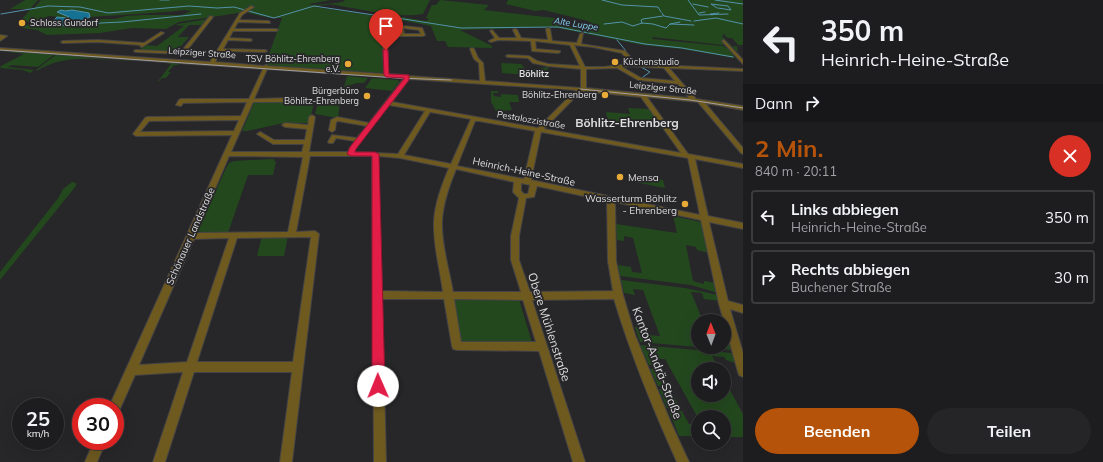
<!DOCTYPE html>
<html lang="de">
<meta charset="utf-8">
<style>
body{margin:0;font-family:Mulish,sans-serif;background:#252528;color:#f1f3f6;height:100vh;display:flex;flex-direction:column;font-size:15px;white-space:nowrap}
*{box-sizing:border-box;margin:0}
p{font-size:13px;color:#a0a1a4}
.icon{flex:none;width:22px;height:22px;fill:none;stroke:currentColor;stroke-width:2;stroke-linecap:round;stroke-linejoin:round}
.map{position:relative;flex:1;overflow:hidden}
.panel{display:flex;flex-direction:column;background:#1d1c1f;width:360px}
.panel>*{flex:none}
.hud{background:#1d1c1f;color:#f1f3f6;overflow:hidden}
.needle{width:26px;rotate:359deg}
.buttons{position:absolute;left:691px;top:314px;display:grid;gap:8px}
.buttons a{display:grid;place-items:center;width:40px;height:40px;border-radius:50%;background:#1d1c1f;box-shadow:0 4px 16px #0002,0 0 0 1px #3b3a3d;font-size:20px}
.speed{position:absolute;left:12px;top:398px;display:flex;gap:8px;font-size:20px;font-weight:700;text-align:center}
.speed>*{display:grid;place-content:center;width:52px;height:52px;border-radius:50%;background:#1d1c1f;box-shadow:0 4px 16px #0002,0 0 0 1px #3b3a3d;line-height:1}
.speed small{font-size:10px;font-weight:400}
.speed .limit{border:6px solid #d22;background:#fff;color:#111}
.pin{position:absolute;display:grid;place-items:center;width:34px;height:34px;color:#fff;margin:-41px -17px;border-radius:50% 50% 50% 0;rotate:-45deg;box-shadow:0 0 4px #0007}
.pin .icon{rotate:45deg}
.me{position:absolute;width:44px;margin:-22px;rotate:359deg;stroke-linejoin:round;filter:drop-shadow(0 0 3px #0008)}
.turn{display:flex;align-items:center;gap:14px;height:84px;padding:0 12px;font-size:18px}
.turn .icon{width:52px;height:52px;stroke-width:2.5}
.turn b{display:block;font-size:28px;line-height:34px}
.then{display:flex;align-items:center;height:38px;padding:0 12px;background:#0003;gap:8px;font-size:15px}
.round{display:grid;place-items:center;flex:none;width:42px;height:42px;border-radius:21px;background:#252528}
.summary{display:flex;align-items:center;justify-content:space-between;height:68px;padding:0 12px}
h1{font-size:24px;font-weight:700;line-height:30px;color:#b45309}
.cta{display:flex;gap:8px;margin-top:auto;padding:8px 12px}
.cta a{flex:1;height:46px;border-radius:24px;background:#b45309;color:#fff;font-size:16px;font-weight:700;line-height:46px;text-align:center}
.cta a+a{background:#252528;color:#f1f3f6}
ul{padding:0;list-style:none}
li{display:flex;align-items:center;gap:12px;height:54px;margin:0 8px 6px;padding:0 4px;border:2px solid #3b3a3d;border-radius:4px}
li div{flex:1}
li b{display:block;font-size:15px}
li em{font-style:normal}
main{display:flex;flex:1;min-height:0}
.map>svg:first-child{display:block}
.green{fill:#23481e}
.water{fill:#157293;stroke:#5292aa}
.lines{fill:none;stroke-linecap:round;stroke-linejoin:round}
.stream{stroke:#5292aa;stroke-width:1}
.minor-casing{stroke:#444346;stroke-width:2}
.minor{fill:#6e591f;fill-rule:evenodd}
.tram{stroke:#a1a0a3;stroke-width:1}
.route{fill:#e11d48;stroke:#92132f}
.poi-dot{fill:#e9ab38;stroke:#272629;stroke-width:1.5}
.labels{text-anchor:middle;stroke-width:3.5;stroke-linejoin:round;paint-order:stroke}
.far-poi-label{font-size:9px;fill:#dfdee0;stroke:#272629;text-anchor:end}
.far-water-label{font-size:9px;font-style:italic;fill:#84d1f2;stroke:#272629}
.far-street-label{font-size:9px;fill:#dfdee0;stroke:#272629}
.far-neighbourhood-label{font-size:9px;font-weight:bold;fill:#dfdee0;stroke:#272629}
.street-label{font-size:10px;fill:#dfdee0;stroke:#272629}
.poi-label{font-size:10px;fill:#dfdee0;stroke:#272629;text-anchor:start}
.far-district-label{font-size:12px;font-weight:bold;fill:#dfdee0;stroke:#272629}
.near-street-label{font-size:12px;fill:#dfdee0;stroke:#272629}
</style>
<main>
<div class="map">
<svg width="743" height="462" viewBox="0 0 743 462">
<rect width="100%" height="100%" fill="#272629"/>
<!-- green -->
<path class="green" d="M 25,0 L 38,0 L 30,9 L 10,9 Z
M 41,0 L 99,0 L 97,1 L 100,0 L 331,0 L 309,4 L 312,5 C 321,4 337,4 345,1 L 343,0 L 430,0 L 423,14 C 400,18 375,12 352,8 C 335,6 333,2 315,7 L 383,17 L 384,71 L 382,73 L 265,65 L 282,18 L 270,18 L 245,12 L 179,22 L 166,29 L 132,28 L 100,33 L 47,35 L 37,30 L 22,28 L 29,24 L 52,21 L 51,23 L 80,24 L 80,21 L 96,19 L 115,19 L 126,16 L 143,15 L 182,15 L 191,11 L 185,10 L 167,12 L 90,17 L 89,13 L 72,10 L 59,13 L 69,17 L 67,18 L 49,16 L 34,22 L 20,21 L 30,10 L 35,8 L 34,8 Z
M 440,0 L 489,5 L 484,10 L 554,18 L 558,21 L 559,25 L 592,31 L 596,26 L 588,21 L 544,10 L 535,11 L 506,4 L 508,0 L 743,0 L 743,45 L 738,45 L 732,38 L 728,38 L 724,35 L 727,34 L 724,34 L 722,36 L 732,46 L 743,47 L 737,47 L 738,51 L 736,51 L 732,46 L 652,37 L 653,39 L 723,46 L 729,49 L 735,58 L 682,49 L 642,45 L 553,27 L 460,30 L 492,46 L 492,48 L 448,47 L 445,41 L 437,41 L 431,26 L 390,18 L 395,16 L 426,21 L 429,19 L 426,18 L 432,5 L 436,5 Z
M 208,19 L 203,25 L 189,25 L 178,37 L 189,37 L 176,52 L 139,50 L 146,45 L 157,46 L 184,26 L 176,25 L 178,24 Z
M 0,51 L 55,54 L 38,67 L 12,65 L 8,67 L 34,70 L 30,73 L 23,70 L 0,68 L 1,66 L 24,54 Z
M 57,54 L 113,60 L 180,62 L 178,65 L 174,65 L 168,72 L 171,72 L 166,78 L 162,78 L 159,81 L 158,81 L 171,64 C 158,60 141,61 128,61 C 97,60 65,53 37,71 L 36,70 Z
M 501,63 L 521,64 L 526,70 L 550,67 L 540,76 L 502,73 Z
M 347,76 L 368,78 L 364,83 L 357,83 L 344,87 Z
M 372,78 L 398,80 L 399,82 L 392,91 L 365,88 Z
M 491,91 L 498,91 L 498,93 L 493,93 L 494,96 L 501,97 L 501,94 L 518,95 L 519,102 L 509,102 L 512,110 L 496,111 L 491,102 Z
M 318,102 L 340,102 L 338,118 L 315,114 Z
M 254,103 L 314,103 L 309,123 L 284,123 L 247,131 L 242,131 Z
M 628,108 L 650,109 L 664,129 L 608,123 L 606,112 L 630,114 Z
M 273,159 L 276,162 L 273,175 L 248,175 L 228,233 L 201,232 L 198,231 L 226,168 L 229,163 L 234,161 Z
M 634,175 L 663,180 L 665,188 L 635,182 Z
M 72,182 L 76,183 L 76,186 L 0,280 L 0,272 L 59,197 L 63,189 Z
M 673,216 L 701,222 L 709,253 L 697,250 L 696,247 L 686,245 L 693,281 L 704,284 L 704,281 L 716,283 L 718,293 L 691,285 L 620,276 L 618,265 L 631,267 L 632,272 L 642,273 L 633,238 L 624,236 L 624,241 L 617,240 L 616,224 L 677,233 Z
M 262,236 L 288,236 L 284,256 L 257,256 Z
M 621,280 L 685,288 L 718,295 L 720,301 L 704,299 L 702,293 L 691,292 L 703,321 L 698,321 L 698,347 L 724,347 L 724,339 L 728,340 L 731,350 L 640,342 L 635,327 L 646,328 L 649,335 L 660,336 L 643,290 L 633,289 L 635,295 L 624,293 Z
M 453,299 L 519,299 L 533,346 L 461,344 Z
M 640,345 L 732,353 L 735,363 L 726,360 L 724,357 L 712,356 L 719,369 L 698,369 L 698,395 L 724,395 L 724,379 L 743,414 L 743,437 L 724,437 L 724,417 L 698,418 L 665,359 L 654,359 L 658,365 L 649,365 Z
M 659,368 L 668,386 L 658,386 L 650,369 Z
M 659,389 L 670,389 L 680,408 L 667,408 Z
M 669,411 L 682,411 L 689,424 L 698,424 L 698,436 L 679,436 Z"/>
<!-- water -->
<path class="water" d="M 61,10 L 65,11 L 72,10 L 89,13 L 90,17 L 80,21 L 80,24 L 68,26 L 50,24 L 57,17 L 67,18 L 69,17 L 57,12 Z"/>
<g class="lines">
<!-- stream -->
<path class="stream" d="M 160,0 L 169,0
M 602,0 L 622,5 L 658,7 L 661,12
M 688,0 L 699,15 L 728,14
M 715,0 L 743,4
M 693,4 L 708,7
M 717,8 L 711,4 L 728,6 L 731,10 L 718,8
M 662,13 L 664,16 L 691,21
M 699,13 L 705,12
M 1,14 L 48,6 L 80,7 L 108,13 L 189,6 L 217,8 L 234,7 L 274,18 L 314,6 L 387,17
M 712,15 L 710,14 L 719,13
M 391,17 L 461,28 L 558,27 L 645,44 L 682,48 L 733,57
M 694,21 L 716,18 L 743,24
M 642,23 L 641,20 L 643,19 L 663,16
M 80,24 L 122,22 L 201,14
M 604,24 L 622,22 L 633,26 L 642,23 L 653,24 L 666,28 L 670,24 L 694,25
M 670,24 L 680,22
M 617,40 L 626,51
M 630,56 L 637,64
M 641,67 L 650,72 L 643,77"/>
<!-- minor casing -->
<g class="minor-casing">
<path id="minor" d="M 251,6 L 254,7 L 242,15 L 239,20 L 269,21 L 270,23 L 238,22 L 234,29 L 276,29 L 278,30 L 276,31 L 233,31 L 229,38 L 250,39 L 252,40 L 250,41 L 228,40 L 223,49 L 265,50 L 267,51 L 265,52 L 221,51 L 215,62 L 264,66 L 266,65 L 268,66 L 384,74 L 382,22 L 387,17 L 393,14 L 394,16 L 386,22 L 386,34 L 400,34 L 399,27 L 403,26 L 422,28 L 425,35 L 423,36 L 387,36 L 388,74 L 407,75 L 409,76 L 480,81 L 479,63 L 474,59 L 470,49 L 472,48 L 474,49 L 478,58 L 483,63 L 485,81 L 581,88 L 581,69 L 548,66 L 533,63 L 528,58 L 508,57 L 506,56 L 508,55 L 529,56 L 537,61 L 548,64 L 580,66 L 570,45 L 535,41 L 536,49 L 560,51 L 560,52 L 558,53 L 532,51 L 531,41 L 498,40 L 491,42 L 489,41 L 495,38 L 490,31 L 492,30 L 499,38 L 517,38 L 513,30 L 515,29 L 517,30 L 521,38 L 548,40 L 546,29 L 548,28 L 550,29 L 552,41 L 577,43 L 580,34 L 583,33 L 581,44 L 625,51 L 637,64 L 743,69 L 743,71 L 669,68 L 696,99 L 743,106 L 743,110 L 705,103 L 743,148 L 743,154 L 741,153 L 698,102 L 647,97 L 688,154 L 743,164 L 743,168 L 695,159 L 708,216 L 743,223 L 743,229 L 709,222 L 728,301 L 743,305 L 743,313 L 730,309 L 743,353 L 743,377 L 739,375 L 738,372 L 719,304 L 701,220 L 615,202 L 616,261 L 623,295 L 635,335 L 671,423 L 689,462 L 677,462 C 653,409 631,355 614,299 L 532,300 L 585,462 L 573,462 L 539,351 L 457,350 L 453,349 L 452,346 L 444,299 L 382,299 L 386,462 L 374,462 L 372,156 L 310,156 L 296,232 L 315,231 L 319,234 L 292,462 L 280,462 L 292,372 L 194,372 L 165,462 L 153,462 L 183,372 L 135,375 L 119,411 L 115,413 L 115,407 L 109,407 L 232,135 L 136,136 L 133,134 L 145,118 L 147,117 L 241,116 L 247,102 L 183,103 L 181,106 L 176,105 L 179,100 L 181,99 L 249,99 L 263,69 L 0,50 L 0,48 L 210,62 L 240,13 ZM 403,28 L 419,30 L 421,34 L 404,34 ZM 574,45 L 593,47 L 622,53 L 631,64 L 603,67 L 585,67 ZM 627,66 L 664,68 L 675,81 L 641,78 L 622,67 ZM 617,68 L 638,80 L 678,84 L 689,98 L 586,88 L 586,69 ZM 267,69 L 404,78 L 369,123 L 337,117 L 331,120 L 329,130 L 332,132 L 335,130 L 336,122 L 338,121 L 367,126 L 357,138 L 332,135 L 328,142 L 329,143 L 333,143 L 336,138 L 355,141 L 349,149 L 348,152 L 309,152 L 315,117 L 312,115 L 309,117 L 308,125 L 285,123 L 282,125 L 285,127 L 307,129 L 305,140 L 274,140 L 262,133 L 260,132 L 257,134 L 273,144 L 304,144 L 302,152 L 231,152 L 253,102 L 289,102 L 292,100 L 289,98 L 254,99 ZM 409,79 L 576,90 L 538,128 L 392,102 ZM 581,91 L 641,97 L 681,153 L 544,129 ZM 389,105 L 425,111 L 398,154 L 355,152 L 355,149 ZM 430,112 L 471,119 L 451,164 L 404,155 ZM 239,120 L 234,131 L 140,132 L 149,121 ZM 475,121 L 479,121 L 535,131 L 524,179 L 457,166 ZM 541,132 L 688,158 L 700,215 L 531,180 ZM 229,156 L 303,157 L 288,232 L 196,233 ZM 378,156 L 400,158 L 449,168 C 442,185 435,203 434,221 C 433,245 440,269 443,292 L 382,291 ZM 456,169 L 514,182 L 513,192 L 519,198 L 511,236 L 511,260 L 521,292 L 453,292 C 449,269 441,244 442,221 C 443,203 449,186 456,169 ZM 521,183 L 530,185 L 528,194 L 524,194 L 521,191 ZM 537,186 L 607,201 L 608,261 L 613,291 L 530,292 L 519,260 L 519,236 L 526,198 L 534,197 ZM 311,237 L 293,362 L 197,362 L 237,238 ZM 229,238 L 187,362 L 139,365 L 194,239 ZM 454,299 L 523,300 L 536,342 L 461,342 Z
M 210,16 L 213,17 L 184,54 L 136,52 L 134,51 L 136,50 L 181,52 Z
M 161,32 L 164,33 L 142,47 L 140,46 L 141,45 L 98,42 L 63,43 L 61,42 L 63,41 L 98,40 L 144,43 Z
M 0,35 L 7,36 L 0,41 Z
M 724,40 L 743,60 L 743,64 L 723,42 L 722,41 Z
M 94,441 L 106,441 L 97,462 L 85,462 Z"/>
</g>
<!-- minor -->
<use href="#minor" class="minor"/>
<!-- tram -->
<path class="tram" d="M 0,50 L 397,78 L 451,80
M 580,89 L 690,100 L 743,108"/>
</g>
<!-- route -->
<path class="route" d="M 386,48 L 388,50 L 389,74 L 409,75 L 409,80 L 356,149 L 355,152 L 375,152 L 379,154 L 385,386 L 383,390 L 378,392 L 374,390 L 372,386 L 372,156 L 351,156 L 347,154 L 350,147 L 403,80 L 404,78 L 386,77 L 384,75 L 383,50 Z"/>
<!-- markers -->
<g class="poi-dot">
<circle cx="22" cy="23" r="4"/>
<circle cx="615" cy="62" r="4"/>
<circle cx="348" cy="64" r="4"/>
<circle cx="605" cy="95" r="4"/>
<circle cx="367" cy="96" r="4"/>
<circle cx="620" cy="177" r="4"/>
<circle cx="685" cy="204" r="4"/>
</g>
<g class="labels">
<!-- far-poi labels -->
<g class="far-poi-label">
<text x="30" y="26" text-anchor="start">Schloss Gundorf</text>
<text x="340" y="62">TSV Böhlitz-Ehrenberg<tspan x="340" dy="10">e.V.</tspan></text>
<text x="623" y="65" text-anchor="start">Küchenstudio</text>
<text x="359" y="94">Bürgerbüro<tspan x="359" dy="10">Böhlitz-Ehrenberg</tspan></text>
<text x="597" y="98">Böhlitz-Ehrenberg</text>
</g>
<!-- far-water labels -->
<g class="far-water-label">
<text transform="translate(576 24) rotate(9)" y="3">Alte Luppe</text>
</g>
<!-- far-street labels -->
<g class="far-street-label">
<text transform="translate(202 53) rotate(4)" y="3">Leipziger Straße</text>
<text transform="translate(663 88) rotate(6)" y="3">Leipziger Straße</text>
<text transform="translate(531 120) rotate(10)" y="3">Pestalozzistraße</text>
</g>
<!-- far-neighbourhood labels -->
<g class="far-neighbourhood-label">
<text x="534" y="77">Böhlitz</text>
</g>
<!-- street labels -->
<g class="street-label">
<text transform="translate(524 171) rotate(12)" y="4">Heinrich-Heine-Straße</text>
<text transform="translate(190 236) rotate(-66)" y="4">Schönauer Landstraße</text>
</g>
<!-- poi labels -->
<g class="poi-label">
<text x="628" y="181">Mensa</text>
<text x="677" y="202" text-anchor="end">Wasserturm Böhlitz<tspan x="677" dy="12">- Ehrenberg</tspan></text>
</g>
<!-- far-district labels -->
<g class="far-district-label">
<text x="627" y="127">Böhlitz-Ehrenberg</text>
</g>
<!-- near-street labels -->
<g class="near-street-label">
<text transform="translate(549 327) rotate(72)" y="4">Obere Mühlenstraße</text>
<text transform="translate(657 363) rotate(69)" y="4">Kantor-Andrä-Straße</text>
</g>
</g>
</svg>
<div class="buttons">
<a><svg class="needle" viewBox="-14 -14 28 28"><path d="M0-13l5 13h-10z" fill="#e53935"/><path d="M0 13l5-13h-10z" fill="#a0a1a4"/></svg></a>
<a><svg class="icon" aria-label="sound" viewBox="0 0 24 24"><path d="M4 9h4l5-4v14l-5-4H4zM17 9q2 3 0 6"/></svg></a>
<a><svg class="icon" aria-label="search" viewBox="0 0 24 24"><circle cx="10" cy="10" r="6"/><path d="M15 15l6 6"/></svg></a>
</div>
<div class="speed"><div>25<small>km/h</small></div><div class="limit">30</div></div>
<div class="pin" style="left:386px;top:50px;background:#d93025"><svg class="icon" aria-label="arrive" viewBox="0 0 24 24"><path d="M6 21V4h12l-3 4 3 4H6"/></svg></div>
<svg class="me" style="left:378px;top:386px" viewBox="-20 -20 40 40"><circle r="19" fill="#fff"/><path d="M0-13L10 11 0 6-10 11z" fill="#e11d48"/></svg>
</div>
<section class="panel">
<div class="hud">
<div class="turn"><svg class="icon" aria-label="left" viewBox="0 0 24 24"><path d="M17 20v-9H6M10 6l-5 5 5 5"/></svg><div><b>350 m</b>Heinrich-Heine-Straße</div></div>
<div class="then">Dann<svg class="icon" aria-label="right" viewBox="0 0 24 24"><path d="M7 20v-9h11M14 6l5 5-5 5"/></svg></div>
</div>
<div class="summary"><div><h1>2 Min.</h1><p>840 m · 20:11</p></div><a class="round" style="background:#d93025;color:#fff"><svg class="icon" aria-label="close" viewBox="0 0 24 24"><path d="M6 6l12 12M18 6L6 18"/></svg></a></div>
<ul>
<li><svg class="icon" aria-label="left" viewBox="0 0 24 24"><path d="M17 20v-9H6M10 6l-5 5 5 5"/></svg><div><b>Links abbiegen</b><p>Heinrich-Heine-Straße</p></div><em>350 m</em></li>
<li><svg class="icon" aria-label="right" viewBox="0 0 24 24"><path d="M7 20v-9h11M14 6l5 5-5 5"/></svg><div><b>Rechts abbiegen</b><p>Buchener Straße</p></div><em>30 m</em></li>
</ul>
<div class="cta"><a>Beenden</a><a>Teilen</a></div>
</section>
</main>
